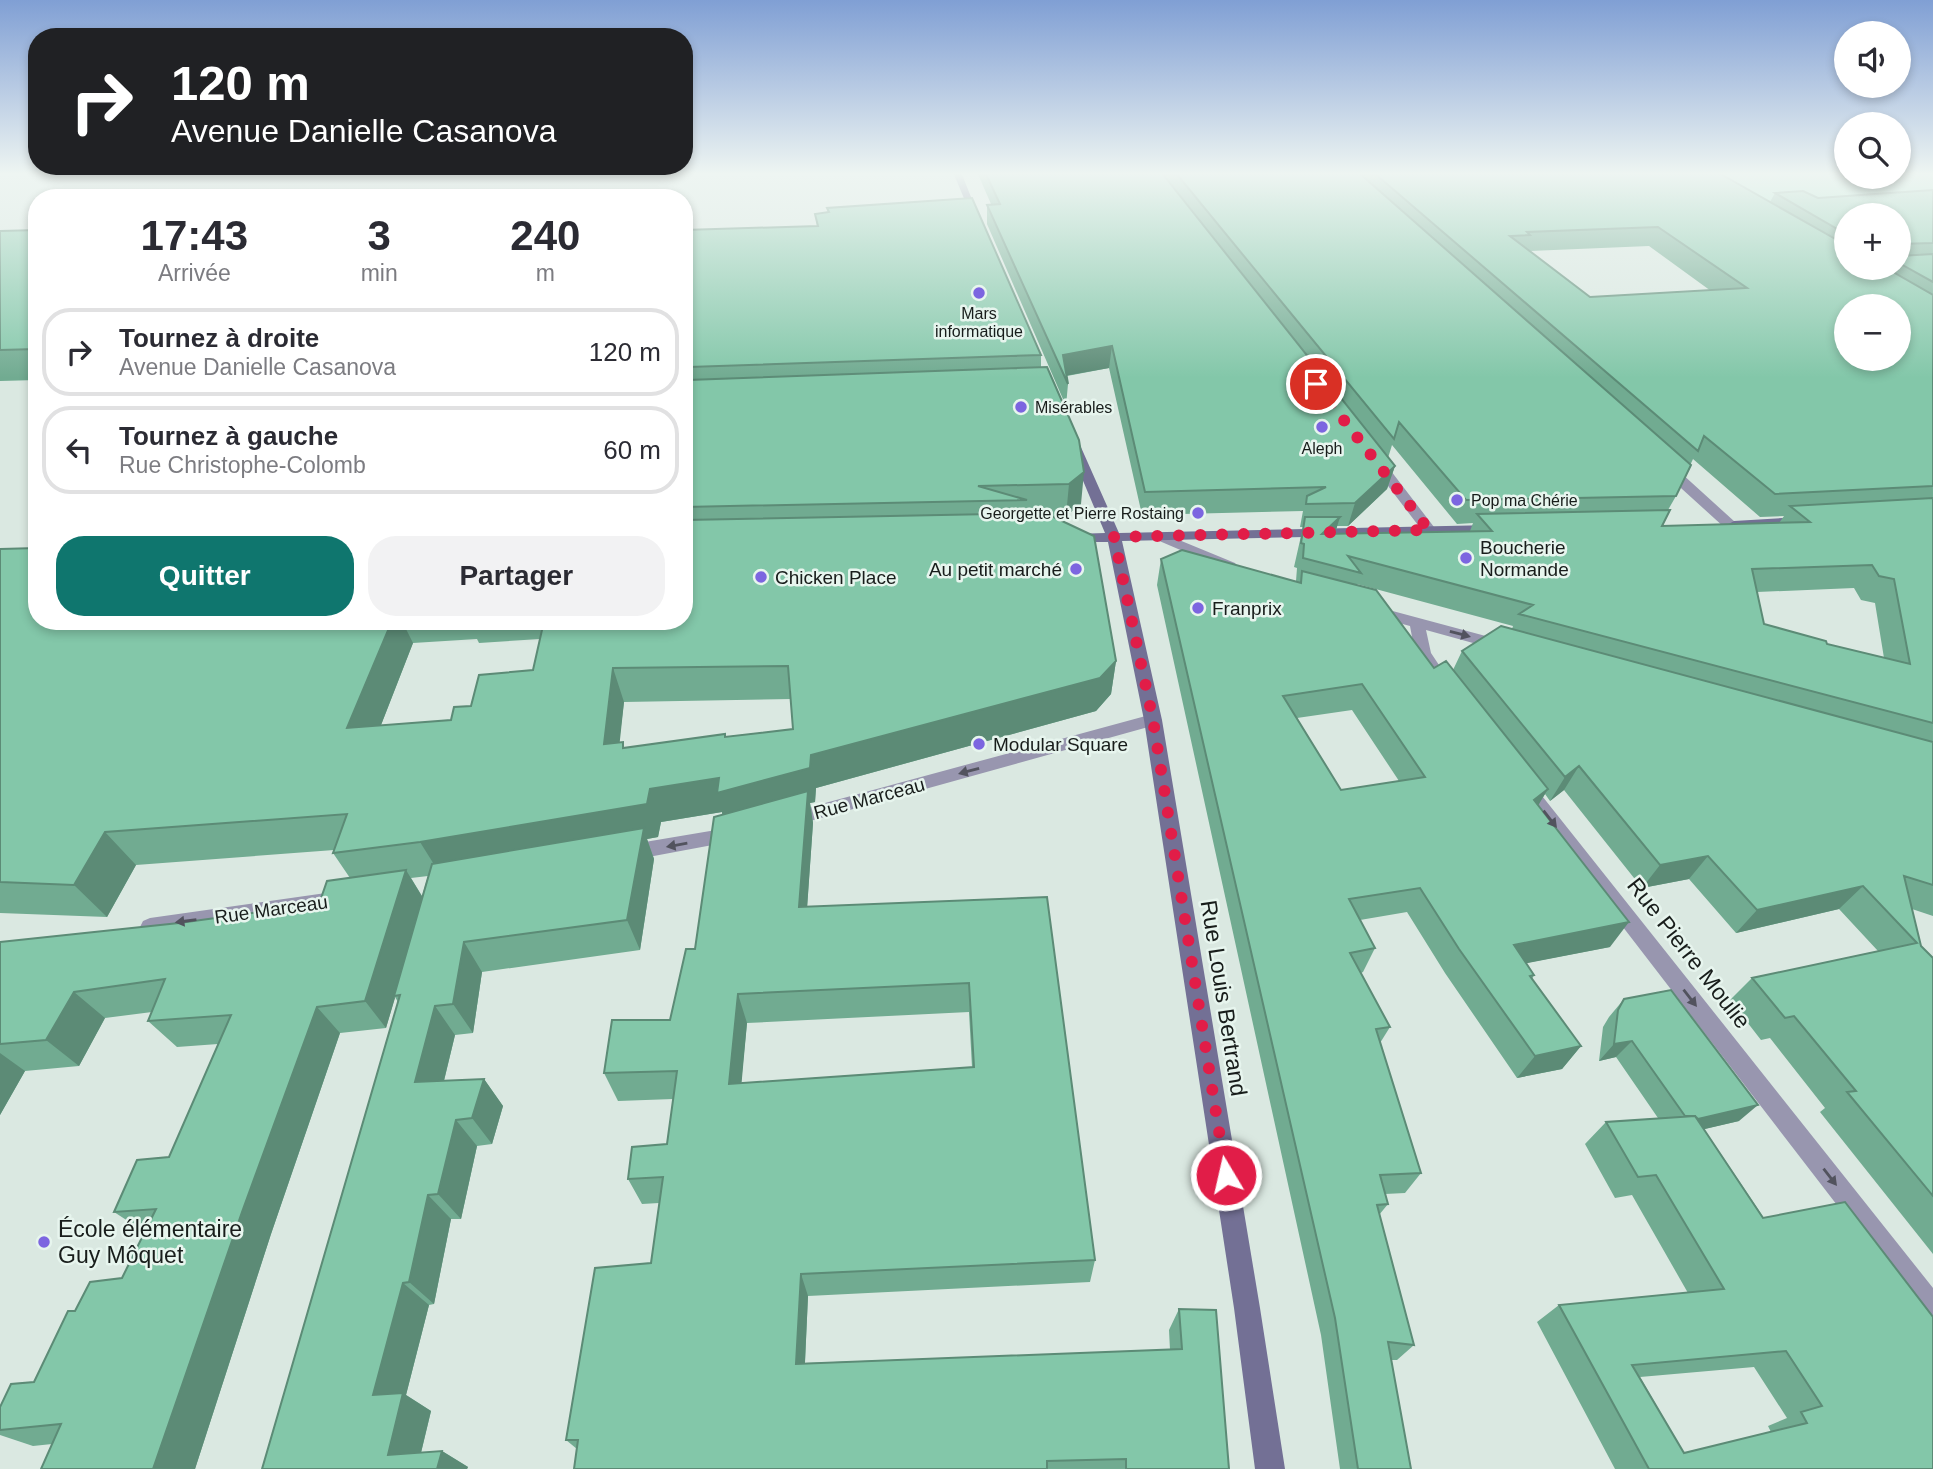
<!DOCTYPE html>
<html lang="fr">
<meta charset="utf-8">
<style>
body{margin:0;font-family:Arial,sans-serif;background:#f2f2f3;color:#2b2b33;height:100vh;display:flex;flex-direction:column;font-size:26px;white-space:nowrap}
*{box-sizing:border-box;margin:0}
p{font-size:23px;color:#7c7c81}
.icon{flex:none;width:38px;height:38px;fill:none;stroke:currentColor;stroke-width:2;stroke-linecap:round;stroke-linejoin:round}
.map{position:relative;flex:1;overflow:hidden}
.sheet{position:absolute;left:28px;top:189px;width:665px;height:441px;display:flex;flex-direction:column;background:#fff;border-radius:28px;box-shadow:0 4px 10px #0003}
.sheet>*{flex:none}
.guide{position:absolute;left:28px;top:28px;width:665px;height:147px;border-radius:28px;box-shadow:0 4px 10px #0003;background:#202124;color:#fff;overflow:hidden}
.controls{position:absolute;left:1834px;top:21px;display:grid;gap:14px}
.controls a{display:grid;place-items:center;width:77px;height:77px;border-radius:50%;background:#fff;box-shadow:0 4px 10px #0003;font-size:35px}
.pin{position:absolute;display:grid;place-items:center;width:60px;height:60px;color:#fff;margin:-30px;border:4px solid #fff;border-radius:50%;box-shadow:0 2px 7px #0007}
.me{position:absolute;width:77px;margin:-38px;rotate:351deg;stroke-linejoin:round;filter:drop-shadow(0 0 5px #0008)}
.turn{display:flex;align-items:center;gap:24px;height:147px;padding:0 28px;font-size:32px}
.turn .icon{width:91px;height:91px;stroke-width:2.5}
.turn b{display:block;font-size:49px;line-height:60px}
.eta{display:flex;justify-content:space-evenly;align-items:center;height:119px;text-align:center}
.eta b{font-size:42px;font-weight:600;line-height:49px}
.cta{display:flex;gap:14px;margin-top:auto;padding:14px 28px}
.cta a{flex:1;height:80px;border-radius:28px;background:#0f766e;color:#fff;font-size:28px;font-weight:600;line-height:80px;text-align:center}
.cta a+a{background:#f2f2f3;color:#2b2b33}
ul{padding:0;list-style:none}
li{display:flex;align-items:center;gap:21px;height:88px;margin:0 14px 10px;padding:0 14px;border:4px solid #e1e1e2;border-radius:28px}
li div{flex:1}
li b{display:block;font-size:26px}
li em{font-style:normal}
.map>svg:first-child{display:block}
.green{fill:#a4e7c9}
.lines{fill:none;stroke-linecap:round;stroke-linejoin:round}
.street{fill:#9896af;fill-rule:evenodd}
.secondary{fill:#737095;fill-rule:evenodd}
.wall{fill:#71ab91;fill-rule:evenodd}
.shaded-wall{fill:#5c8b76}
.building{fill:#83c7a9;stroke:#5c8b76;stroke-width:2;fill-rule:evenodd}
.oneway{fill:#52535e}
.route{stroke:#e11d48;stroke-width:12;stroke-dasharray:0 21.6}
.poi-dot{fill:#7c65e0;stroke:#e7f5ee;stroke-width:2.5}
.labels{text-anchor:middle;stroke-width:5;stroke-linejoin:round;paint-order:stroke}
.far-poi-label{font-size:16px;fill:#181d1b;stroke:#e7f5ee}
.poi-label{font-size:19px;fill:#181d1b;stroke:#e7f5ee;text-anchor:start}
.street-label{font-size:19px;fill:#181d1b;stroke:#e7f5ee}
.near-street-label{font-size:23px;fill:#181d1b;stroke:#e7f5ee}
.near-poi-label{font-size:23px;fill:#181d1b;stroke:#e7f5ee;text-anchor:start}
</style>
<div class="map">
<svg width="1933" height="1469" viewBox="0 0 1933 1469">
<rect width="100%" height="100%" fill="#dae8e1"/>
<!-- green -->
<path class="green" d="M 1712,172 L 1846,172 L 1846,177 L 1899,177 L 1899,172 L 1933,172 L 1933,208 L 1777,211 Z"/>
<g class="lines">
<!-- street -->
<path class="street" d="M 1376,457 L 1381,458 L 1434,527 L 1434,533 L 1424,533 L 1369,461 Z
M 1665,462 L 1670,463 L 1735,522 L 1735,528 L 1725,528 L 1660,469 L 1658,466 Z
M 1162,533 L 1235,563 L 1237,566 L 1235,569 L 1225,569 L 1157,540 L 1155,537 L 1157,534 Z
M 1374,606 L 1508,642 L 1510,646 L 1502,651 L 1426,630 L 1431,653 L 1445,674 L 1443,678 L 1431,678 L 1415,653 L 1410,626 L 1369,615 L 1366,611 L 1369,607 Z
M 1153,714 L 1162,720 L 1159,724 L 792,826 L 785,824 L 783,819 L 785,814 L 792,812 Z
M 1525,780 L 1531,782 L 1933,1288 L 1933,1322 L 1924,1318 L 1519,792 L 1516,787 L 1519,782 Z
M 734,827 L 741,829 L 744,834 L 741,839 L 734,841 L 627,861 L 620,858 L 617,853 L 620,848 L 627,845 Z
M 340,891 L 347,893 L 350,899 L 347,905 L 340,907 L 150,936 L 143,933 L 140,927 L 143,921 L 150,918 Z"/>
<!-- secondary -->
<path class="secondary" d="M 953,172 L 961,172 L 981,222 L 973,220 Z
M 1074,441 L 1080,445 L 1119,533 L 1493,525 L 1500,529 L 1493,533 L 1122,541 L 1162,720 L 1260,1308 L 1285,1469 L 1255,1469 L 1234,1308 L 1144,720 L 1108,542 L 1073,542 L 1066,538 L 1073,534 L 1105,533 L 1068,445 Z
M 1800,517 L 1805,518 L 1805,524 L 1734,529 L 1727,525 L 1734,521 Z"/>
</g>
<!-- wall -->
<path class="wall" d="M 599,172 L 729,172 L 600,179 Z
M 977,172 L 1717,172 L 1770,202 L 1775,193 L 1818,198 L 1933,190 L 1933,916 L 1912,909 L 1921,946 L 1933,958 L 1933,1254 L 1820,1112 L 1825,1108 L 1770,1038 L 1761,1040 L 1730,1000 L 1752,978 L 1878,951 L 1839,909 L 1736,933 L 1689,879 L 1642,888 L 1564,790 L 1550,801 L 1545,794 L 1538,805 L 1610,947 L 1526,963 L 1534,975 L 1532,979 L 1581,1046 L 1562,1069 L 1517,1078 L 1445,973 L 1407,912 L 1360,920 L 1375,948 L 1363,972 L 1361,973 L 1390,1027 L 1380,1043 L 1421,1173 L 1405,1193 L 1385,1194 L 1388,1204 L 1379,1215 L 1414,1345 L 1397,1360 L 1391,1360 L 1411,1469 L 1340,1469 L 1321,1335 L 1157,585 L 1161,559 L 1296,581 L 1297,568 L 1294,567 L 1303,527 L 1300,527 L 1303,511 L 1142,515 L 1109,368 L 1067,376 L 1068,384 L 1066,406 L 987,224 L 987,205 L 991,204 ZM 1846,215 L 1899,215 L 1899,268 L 1846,268 ZM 1649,246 L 1711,291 L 1590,297 L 1530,251 ZM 1392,445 L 1457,524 L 1473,523 L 1470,531 L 1335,534 L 1337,526 L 1348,526 L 1387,489 L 1395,466 L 1388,458 ZM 1693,459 L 1760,517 L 1784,516 L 1779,523 L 1662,526 L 1668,510 L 1676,496 ZM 1357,584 L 1513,626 L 1512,629 L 1462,651 L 1453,670 L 1434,668 L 1357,585 ZM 1854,588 L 1861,600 L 1875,603 L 1884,658 L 1827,644 L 1764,624 L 1757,592 ZM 1352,710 L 1399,781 L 1341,790 L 1297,718 Z
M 827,208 L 1041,355 L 1041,367 L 1081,504 L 1066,516 L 1053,517 L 1116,661 L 1111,694 L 1096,711 L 816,788 L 815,802 L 810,803 L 813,823 L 807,907 L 1047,897 L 1095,1260 L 1090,1282 L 808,1296 L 805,1363 L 1170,1350 L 1169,1330 L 1179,1309 L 1229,1469 L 574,1469 L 577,1449 L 566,1440 L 651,1263 L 659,1203 L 642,1204 L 628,1179 L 667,1144 L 673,1099 L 618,1101 L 604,1073 L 670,1020 L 695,949 L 722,814 L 722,812 L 661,822 L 658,837 L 647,839 L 654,859 L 640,950 L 482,972 L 473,1033 L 455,1035 L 444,1081 L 484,1079 L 503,1106 L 492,1144 L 477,1146 L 461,1219 L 451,1219 L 434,1304 L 429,1305 L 406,1395 L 431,1411 L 421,1453 L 442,1451 L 468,1467 L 467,1469 L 262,1469 L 398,1002 L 395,997 L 386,1028 L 340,1033 L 271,1234 L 195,1469 L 41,1469 L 52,1444 L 33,1446 L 0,1435 L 0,1407 L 34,1382 L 75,1311 L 122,1278 L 145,1232 L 114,1212 L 169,1157 L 218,1044 L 177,1047 L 148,1021 L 152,1012 L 105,1018 L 79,1066 L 25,1071 L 0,1115 L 0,942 L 179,923 L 319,904 L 350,878 L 333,853 L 334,850 L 136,865 L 107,917 L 0,913 L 0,549 L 37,621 L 684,621 L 684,451 L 688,382 L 684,382 L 684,230 L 817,226 L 815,214 L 828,212 ZM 477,639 L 479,643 L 540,639 L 533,670 L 471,706 L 451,720 L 381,725 L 413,643 ZM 791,699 L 793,729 L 625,748 L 619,742 L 624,702 ZM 428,876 L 422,896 L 411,878 ZM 969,1012 L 972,1067 L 741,1083 L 747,1023 Z
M 37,230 L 37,380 L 0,381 L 0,231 Z
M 1624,999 L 1739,1121 L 1704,1129 L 1933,1469 L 1615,1469 L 1537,1322 L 1559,1305 L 1688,1293 L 1632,1195 L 1615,1198 L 1585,1144 L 1606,1122 L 1658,1118 L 1616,1057 L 1599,1061 L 1603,1027 L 1609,1017 ZM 1754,1367 L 1787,1418 L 1768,1426 L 1771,1432 L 1684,1453 L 1640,1377 Z"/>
<!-- shaded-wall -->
<path class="shaded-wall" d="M 1112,346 L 1109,368 L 1064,376 L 1063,355 Z
M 1395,466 L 1387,489 L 1348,526 L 1355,503 Z
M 1084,472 L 1081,504 L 1066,516 L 1069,484 Z
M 1340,517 L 1333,540 L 1322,534 Z
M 392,621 L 402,621 L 413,643 L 367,761 L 347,728 Z
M 1116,661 L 1111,694 L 1096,711 L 816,788 L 815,802 L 810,803 L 813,823 L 805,938 L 725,826 L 722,812 L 661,822 L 658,837 L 647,839 L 654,859 L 640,950 L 627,920 L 440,874 L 420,842 L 650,789 L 811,755 Z
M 613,668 L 624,702 L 616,777 L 604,744 Z
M 1579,766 L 1564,790 L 1550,801 L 1565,777 Z
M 1548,789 L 1533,814 L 1534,800 Z
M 105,832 L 136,865 L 107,917 L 74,885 Z
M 1708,856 L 1689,879 L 1642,888 L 1660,865 Z
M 406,870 L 423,898 L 394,996 L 395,998 L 386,1028 L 365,1001 Z
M 1863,886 L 1839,909 L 1736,933 L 1757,910 Z
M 1629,922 L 1610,947 L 1497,969 L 1514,945 Z
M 464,942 L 482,972 L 473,1033 L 453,1004 Z
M 74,992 L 105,1018 L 79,1066 L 46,1040 Z
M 738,994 L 747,1023 L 739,1111 L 729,1084 Z
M 435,1006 L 455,1035 L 437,1109 L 415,1082 Z
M 317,1007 L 340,1033 L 271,1234 L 195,1469 L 153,1469 L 242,1212 Z
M 1632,1041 L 1616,1057 L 1599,1061 L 1614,1044 Z
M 1581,1046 L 1562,1069 L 1517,1078 L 1535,1056 Z
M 0,1053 L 25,1071 L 0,1115 Z
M 484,1079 L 503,1106 L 492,1144 L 472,1118 Z
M 1758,1105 L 1739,1121 L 1671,1137 L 1689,1121 Z
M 456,1120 L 477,1146 L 461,1219 L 438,1194 Z
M 428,1195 L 451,1219 L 434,1304 L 409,1282 Z
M 801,1274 L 808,1296 L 804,1382 L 796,1364 Z
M 403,1283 L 429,1305 L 406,1395 L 431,1411 L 417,1469 L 388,1455 L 373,1395 Z
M 442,1451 L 468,1467 L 467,1469 L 437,1469 Z"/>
<!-- building -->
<path class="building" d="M 985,172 L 1161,172 L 1395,466 L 1355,503 L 1306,504 L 1307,496 L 1326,487 L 1145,492 L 1112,346 L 1063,355 L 1068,384 L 987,205 L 1000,204 Z
M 1175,172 L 1358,172 L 1691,465 L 1676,496 L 1466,500 L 1399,422 L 1394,439 Z
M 1373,172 L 1717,172 L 1846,245 L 1846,268 L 1886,268 L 1933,295 L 1933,486 L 1775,494 L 1704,436 L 1698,451 ZM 1658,227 L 1747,288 L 1590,297 L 1510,236 L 1530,235 L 1527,232 ZM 1846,306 L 1899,306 L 1899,359 L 1846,359 Z
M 1933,190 L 1933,243 L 1899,244 L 1899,215 L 1846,215 L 1846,234 L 1775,193 L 1803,191 L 1818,198 Z
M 972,198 L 1041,355 L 689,367 L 690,352 L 684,352 L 684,230 L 818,226 L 815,214 L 829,212 L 827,208 Z
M 37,230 L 37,349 L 0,350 L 0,231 Z
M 1933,254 L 1933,282 L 1899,263 L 1899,256 Z
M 1047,367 L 1079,440 L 1084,472 L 1069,484 L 978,486 L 1027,500 L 684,507 L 684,451 L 688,380 Z
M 1933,498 L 1933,723 L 1519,614 L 1533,605 L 1348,556 L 1361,573 L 1303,558 L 1304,544 L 1301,543 L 1305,517 L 1340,517 L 1322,534 L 1492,531 L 1477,514 L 1670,510 L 1662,526 L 1810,522 L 1790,506 ZM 1872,565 L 1879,576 L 1894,579 L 1910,664 L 1827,644 L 1826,641 L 1764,624 L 1752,569 Z
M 1045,513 L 1094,536 L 1116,661 L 1100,678 L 811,755 L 810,768 L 717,793 L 719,778 L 650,789 L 647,804 L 420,842 L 333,853 L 347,814 L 105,832 L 74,885 L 0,882 L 0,549 L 37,548 L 37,621 L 392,621 L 347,728 L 451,720 L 454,707 L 471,706 L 479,675 L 533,670 L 544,621 L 684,621 L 684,520 ZM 788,666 L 793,729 L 725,737 L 725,734 L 623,748 L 623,742 L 604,744 L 613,668 Z
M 1182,550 L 1301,583 L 1302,571 L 1376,590 L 1434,668 L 1446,661 L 1548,789 L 1534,800 L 1629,922 L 1514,945 L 1534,975 L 1530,976 L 1581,1046 L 1535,1056 L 1459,949 L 1420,888 L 1349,899 L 1375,948 L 1350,953 L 1390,1027 L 1376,1029 L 1421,1173 L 1380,1175 L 1388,1204 L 1377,1205 L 1414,1345 L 1388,1342 L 1411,1469 L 1358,1469 L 1335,1318 L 1161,559 ZM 1362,684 L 1425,777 L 1341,790 L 1283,696 Z
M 1501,626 L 1933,742 L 1933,885 L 1904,876 L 1921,946 L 1933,958 L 1933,1196 L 1847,1092 L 1856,1091 L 1794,1016 L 1785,1018 L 1752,978 L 1917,943 L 1863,886 L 1757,910 L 1708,856 L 1660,865 L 1579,766 L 1565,777 L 1462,651 Z
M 808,791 L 799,907 L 1047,897 L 1095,1260 L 801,1274 L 796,1364 L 1182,1349 L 1179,1309 L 1216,1310 L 1229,1469 L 1126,1469 L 1126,1459 L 1047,1461 L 1047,1469 L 574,1469 L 578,1440 L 566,1440 L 595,1268 L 651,1263 L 663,1177 L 628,1179 L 632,1147 L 667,1144 L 677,1071 L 604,1073 L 612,1020 L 670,1020 L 686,949 L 695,949 L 714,817 ZM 969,983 L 974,1067 L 729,1084 L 738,994 Z
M 644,828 L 627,920 L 464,942 L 453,1004 L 435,1006 L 415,1082 L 484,1079 L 472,1118 L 456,1120 L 438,1194 L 428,1195 L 409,1282 L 403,1283 L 373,1395 L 403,1393 L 388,1455 L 442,1451 L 437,1469 L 262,1469 L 400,995 L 394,996 L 432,864 Z
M 406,870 L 365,1001 L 317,1007 L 242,1212 L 153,1469 L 41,1469 L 61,1424 L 0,1430 L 0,1407 L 11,1384 L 34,1382 L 68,1311 L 75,1311 L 90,1282 L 122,1278 L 156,1209 L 114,1212 L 137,1160 L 169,1157 L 231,1015 L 148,1021 L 165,979 L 74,992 L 46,1040 L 0,1044 L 0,942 L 179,923 L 319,904 L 327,881 Z
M 1671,990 L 1758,1105 L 1698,1119 L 1695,1116 L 1685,1116 L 1632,1041 L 1614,1044 L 1618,1010 L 1624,999 Z
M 1695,1116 L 1763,1218 L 1845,1202 L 1933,1317 L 1933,1469 L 1649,1469 L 1559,1305 L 1724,1289 L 1656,1175 L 1638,1177 L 1606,1122 ZM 1786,1351 L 1822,1406 L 1801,1412 L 1807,1423 L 1684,1453 L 1632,1365 Z"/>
<!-- one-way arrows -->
<defs><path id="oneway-solid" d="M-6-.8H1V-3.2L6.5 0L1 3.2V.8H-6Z" transform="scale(1.75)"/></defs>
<g class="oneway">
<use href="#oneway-solid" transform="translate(1460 634) rotate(15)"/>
<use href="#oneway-solid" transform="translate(969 771) rotate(165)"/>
<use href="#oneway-solid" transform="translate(1550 819) rotate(52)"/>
<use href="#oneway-solid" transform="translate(677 845) rotate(170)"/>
<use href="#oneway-solid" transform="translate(186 921) rotate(172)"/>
<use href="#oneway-solid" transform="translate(1690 998) rotate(52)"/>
<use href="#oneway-solid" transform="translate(1830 1177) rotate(52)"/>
</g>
<!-- sky -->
<linearGradient id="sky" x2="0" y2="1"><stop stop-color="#809fd4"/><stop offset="0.46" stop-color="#eef5f2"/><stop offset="1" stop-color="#eef5f2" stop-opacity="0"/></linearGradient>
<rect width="1933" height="378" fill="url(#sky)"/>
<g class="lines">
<!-- route -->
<path class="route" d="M 1226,1175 L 1153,720 L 1114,537 L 1429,530 L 1316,384"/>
</g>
<!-- markers -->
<g class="poi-dot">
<circle cx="979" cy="293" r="7"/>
<circle cx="1021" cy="407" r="7"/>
<circle cx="1322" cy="427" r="7"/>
<circle cx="1457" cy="500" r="7"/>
<circle cx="1198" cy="513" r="7"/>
<circle cx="1466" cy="558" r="7"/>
<circle cx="1076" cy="569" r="7"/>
<circle cx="761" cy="577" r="7"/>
<circle cx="1198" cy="608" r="7"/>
<circle cx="979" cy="744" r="7"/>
<circle cx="44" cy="1242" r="7"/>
</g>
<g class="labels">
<!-- far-poi labels -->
<g class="far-poi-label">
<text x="979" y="319">Mars<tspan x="979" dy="18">informatique</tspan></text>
<text x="1035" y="413" text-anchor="start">Misérables</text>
<text x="1322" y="454">Aleph</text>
<text x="1471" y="506" text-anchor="start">Pop ma Chérie</text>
<text x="1184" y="519" text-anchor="end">Georgette et Pierre Rostaing</text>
</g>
<!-- poi labels -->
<g class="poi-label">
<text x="1480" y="554">Boucherie<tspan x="1480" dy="22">Normande</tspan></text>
<text x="1062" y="576" text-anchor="end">Au petit marché</text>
<text x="775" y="584">Chicken Place</text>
<text x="1212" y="615">Franprix</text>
<text x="993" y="751">Modular Square</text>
</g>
<!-- street labels -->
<g class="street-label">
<text transform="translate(869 798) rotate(-15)" y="7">Rue Marceau</text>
<text transform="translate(271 909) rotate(-8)" y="7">Rue Marceau</text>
</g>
<!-- near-street labels -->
<g class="near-street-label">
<text transform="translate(1689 953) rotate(52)" y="8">Rue Pierre Moulie</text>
<text transform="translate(1224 998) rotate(81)" y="8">Rue Louis Bertrand</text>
</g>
<!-- near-poi labels -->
<g class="near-poi-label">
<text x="58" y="1237">École élémentaire<tspan x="58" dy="26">Guy Môquet</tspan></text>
</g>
</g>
</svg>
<div class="controls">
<a><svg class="icon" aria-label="sound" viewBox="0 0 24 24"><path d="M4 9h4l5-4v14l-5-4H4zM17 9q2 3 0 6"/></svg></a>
<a><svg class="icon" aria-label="search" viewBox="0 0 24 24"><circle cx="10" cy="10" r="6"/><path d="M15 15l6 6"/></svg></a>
<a>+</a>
<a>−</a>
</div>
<div class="pin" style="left:1316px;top:384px;background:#d93025"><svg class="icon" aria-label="arrive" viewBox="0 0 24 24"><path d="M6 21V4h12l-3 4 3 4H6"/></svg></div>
<svg class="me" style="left:1226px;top:1175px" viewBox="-20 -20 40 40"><circle r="17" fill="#e11d48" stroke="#fff" stroke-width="3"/><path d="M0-11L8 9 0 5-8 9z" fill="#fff"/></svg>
<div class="guide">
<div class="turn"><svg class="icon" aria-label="right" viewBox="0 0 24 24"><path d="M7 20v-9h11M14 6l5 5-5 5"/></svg><div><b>120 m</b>Avenue Danielle Casanova</div></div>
</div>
<section class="sheet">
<div class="eta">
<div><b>17:43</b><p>Arrivée</p></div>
<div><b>3</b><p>min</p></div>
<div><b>240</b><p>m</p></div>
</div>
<ul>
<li><svg class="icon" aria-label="right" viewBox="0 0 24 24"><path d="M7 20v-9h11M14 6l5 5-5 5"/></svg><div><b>Tournez à droite</b><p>Avenue Danielle Casanova</p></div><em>120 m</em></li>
<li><svg class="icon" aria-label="left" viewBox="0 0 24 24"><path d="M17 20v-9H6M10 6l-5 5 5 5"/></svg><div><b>Tournez à gauche</b><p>Rue Christophe-Colomb</p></div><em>60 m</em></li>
</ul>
<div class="cta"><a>Quitter</a><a>Partager</a></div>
</section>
</div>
